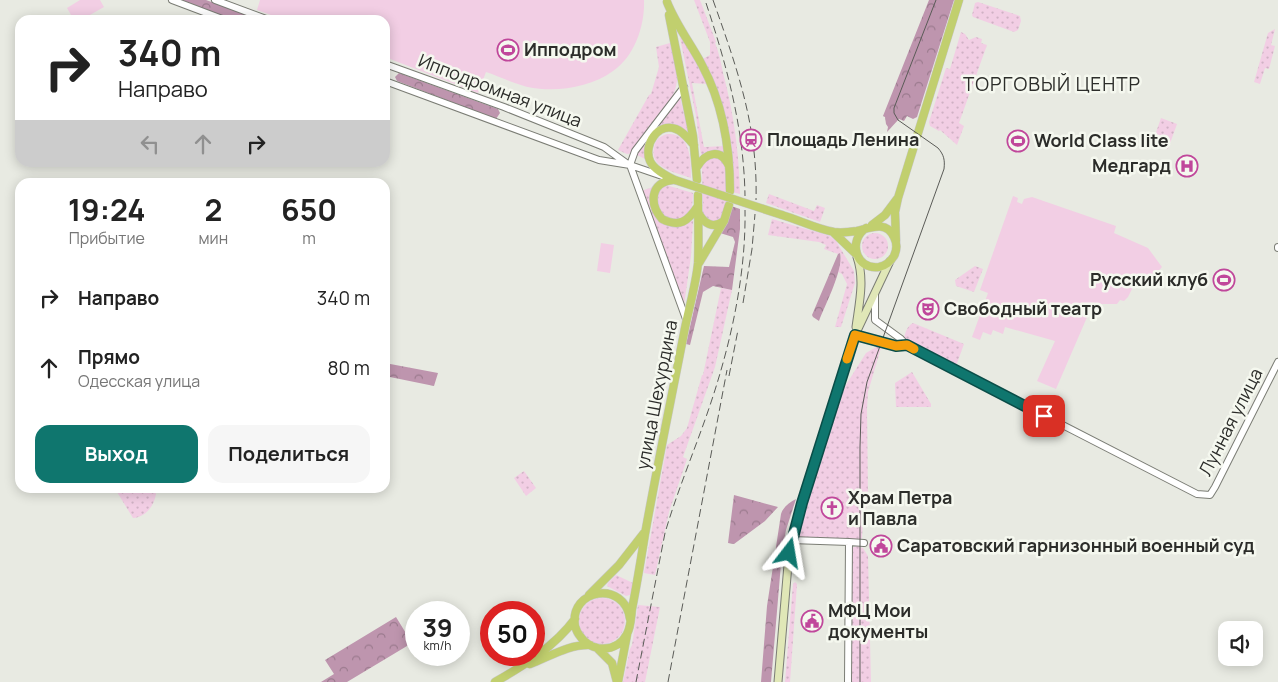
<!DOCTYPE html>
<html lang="ru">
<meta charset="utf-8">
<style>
body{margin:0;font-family:Manrope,sans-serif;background:#f6f6f6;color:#222;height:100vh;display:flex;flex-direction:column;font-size:19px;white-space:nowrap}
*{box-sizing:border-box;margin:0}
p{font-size:16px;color:#767676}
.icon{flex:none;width:28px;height:28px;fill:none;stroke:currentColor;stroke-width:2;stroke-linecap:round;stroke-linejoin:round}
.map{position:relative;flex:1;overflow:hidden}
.panel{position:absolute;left:15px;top:178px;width:375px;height:315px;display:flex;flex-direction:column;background:#fff;border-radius:15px;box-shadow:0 2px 12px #0003}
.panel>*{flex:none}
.top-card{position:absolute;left:15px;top:15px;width:375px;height:152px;border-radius:15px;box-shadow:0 2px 12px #0003;background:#fff;color:#222;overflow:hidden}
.buttons{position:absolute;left:1218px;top:621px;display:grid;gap:10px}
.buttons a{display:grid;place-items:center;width:45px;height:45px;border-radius:10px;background:#fff;box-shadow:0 2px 12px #0003;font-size:25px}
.speed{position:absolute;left:405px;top:601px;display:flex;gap:10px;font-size:25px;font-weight:700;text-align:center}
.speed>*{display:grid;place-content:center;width:65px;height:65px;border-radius:50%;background:#fff;box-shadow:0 2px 12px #0003;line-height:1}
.speed small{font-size:12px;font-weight:400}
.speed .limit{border:8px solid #d22;background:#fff;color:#111}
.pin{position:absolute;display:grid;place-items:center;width:42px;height:42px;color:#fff;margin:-21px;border-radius:10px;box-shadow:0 2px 8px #0006}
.me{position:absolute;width:55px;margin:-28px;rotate:14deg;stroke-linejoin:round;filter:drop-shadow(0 0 4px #0008)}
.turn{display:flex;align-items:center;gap:18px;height:105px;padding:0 20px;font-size:22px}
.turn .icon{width:65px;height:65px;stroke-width:2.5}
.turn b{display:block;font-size:35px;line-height:42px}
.lanes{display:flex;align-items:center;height:48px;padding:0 20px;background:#0003;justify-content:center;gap:25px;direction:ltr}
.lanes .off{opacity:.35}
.eta{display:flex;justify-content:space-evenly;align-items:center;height:85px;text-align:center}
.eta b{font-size:30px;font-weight:700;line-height:35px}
.primary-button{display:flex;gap:10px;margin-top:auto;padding:10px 20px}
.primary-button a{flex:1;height:58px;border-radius:15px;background:#0f766e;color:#fff;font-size:20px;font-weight:700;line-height:58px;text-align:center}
.primary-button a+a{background:#f6f6f6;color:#222}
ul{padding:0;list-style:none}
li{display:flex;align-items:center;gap:15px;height:70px;padding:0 20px}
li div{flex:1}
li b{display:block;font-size:19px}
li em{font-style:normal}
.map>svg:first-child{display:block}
.grass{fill:url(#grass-dots)}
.forest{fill:url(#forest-crowns)}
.pitch{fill:#f2cee4}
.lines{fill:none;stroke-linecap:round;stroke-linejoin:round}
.tertiary-casing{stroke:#7b7d75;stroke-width:8}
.secondary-casing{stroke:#7b7d75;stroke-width:9}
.primary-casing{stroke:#c8c8c8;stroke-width:9}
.tertiary{stroke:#fff;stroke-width:6}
.secondary{stroke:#e0e7b7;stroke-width:7}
.primary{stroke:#c1cf6e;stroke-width:8}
.tram{stroke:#5a5b57;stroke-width:1}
.rail{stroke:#5a5b57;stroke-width:1;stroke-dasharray:8 4;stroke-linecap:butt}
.primary-bridge-casing{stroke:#c8c8c8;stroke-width:9;stroke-linecap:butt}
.primary-bridge{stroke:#c1cf6e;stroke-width:8}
.route-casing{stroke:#0a4d48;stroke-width:12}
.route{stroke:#0f766e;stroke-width:9}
.slow{stroke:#f59e0b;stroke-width:9}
.labels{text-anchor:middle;stroke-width:5;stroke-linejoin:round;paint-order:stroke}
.poi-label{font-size:18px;font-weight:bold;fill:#2c2d2a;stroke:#f5f8ef;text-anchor:start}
.street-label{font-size:18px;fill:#2c2d2a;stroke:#f5f8ef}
.neighbourhood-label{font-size:19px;letter-spacing:1px;fill:#2c2d2a;stroke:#f5f8ef}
</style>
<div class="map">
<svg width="1278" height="682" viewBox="0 0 1278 682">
<defs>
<pattern id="grass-dots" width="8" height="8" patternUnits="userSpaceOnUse" patternTransform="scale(1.25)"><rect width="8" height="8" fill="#f2cee4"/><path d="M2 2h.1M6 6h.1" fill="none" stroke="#d0b1c4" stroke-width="1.8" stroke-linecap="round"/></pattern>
<pattern id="forest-crowns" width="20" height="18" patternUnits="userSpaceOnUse" patternTransform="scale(1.25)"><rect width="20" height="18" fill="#be95ae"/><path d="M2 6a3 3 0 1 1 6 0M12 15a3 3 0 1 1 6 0" fill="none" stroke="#9b7a8e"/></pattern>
</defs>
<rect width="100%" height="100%" fill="#e8eae2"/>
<!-- grass -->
<path class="grass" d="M 694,0 L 700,0 L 716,42 L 715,43 C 719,52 721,63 723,73 C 734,114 739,153 740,194 L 732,192 C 733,177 734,163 732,149 C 728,117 715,88 703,59 L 710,55 L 710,42 Z
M 978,2 L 1020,16 L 1021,21 L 1018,30 L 1014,32 L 973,17 L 972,15 L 975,3 Z
M 1275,29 L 1271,45 L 1275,46 L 1269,69 L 1265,68 L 1260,84 L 1254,82 L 1268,33 Z
M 961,32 L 965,34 L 969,40 L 976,37 L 982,39 L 981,43 L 987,45 L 959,123 L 964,126 L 957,145 L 940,130 L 939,131 L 930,126 L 929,122 L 946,68 L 950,69 Z
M 680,38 L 682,38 L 696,61 L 707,84 L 692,83 L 704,147 L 725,146 L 727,157 L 709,152 L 701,155 L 696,116 Z
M 670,43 C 672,54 679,70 677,81 C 674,106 646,133 632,153 L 627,154 L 618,150 L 649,95 L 651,94 L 659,67 L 656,47 Z
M 682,95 L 681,102 L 689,133 L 661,127 L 647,160 L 635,154 Z
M 1161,118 L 1177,124 L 1168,149 L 1152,144 Z
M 667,134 C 691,132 691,161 691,178 C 677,173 649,168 654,148 C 655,140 660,136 667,134 Z
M 709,157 L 719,158 C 721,160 725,164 726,167 C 730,183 727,204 721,219 L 711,223 L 703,214 L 702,167 L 702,164 Z
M 666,185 L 693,193 C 692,214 691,219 669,220 C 657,210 656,205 658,190 Z
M 653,187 C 651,198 652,213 660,222 L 693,221 L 691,256 L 684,305 L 641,191 Z
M 769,194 L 814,211 L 817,205 L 825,208 L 820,222 L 766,203 Z
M 772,219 L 830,236 L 836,241 L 854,271 L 855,283 L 841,327 L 835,327 L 847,284 L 842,274 L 838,272 L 841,256 L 840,253 L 838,254 L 824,249 L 826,245 L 819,242 L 768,235 Z
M862 246a13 13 0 1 1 26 0a13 13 0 1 1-26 0Z
M 975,266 L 983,269 L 974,292 L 956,286 L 955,280 Z
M 721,288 L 732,290 L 715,367 L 683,457 L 687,459 L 669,512 L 655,575 L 644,573 L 667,445 L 681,436 L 687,428 L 702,375 L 703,375 Z
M 913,323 L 964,344 L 956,366 L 906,342 L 904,339 C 905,333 907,326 913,323 Z
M 878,346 L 881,348 L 868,392 L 867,409 L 868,500 L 863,521 L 862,538 L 860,540 L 798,538 L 797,536 L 844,388 L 866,353 Z
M 912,372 L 931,404 L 931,407 L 896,407 L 895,383 Z
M 524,471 L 536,488 L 526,496 L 514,478 Z
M 118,488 L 153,488 L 156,494 C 154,506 146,517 133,518 L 117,492 Z
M 857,546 L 863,548 L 868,556 L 871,682 L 850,682 L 851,551 L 852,548 Z
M 616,575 L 633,583 L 630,595 L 626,596 L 607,586 L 608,583 Z
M 795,582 L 797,584 L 790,682 L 785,682 L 793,584 Z
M579 621a23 23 0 1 1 46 0a23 23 0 1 1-46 0Z
M 638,605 L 660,607 L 645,682 L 623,682 L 630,649 L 632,645 Z"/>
<!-- forest -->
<path class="forest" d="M 179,0 L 206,0 L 245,14 L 247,18 L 246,20 L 233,20 Z
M 929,0 L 954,0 L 917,117 L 913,119 L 907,116 L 904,121 L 899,119 L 887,132 L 888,127 L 886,124 L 885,117 L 883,116 Z
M 399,73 L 498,109 L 500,113 L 496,119 L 397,81 L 395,77 Z
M 731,206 L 740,209 L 740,229 L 732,290 L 713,286 L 703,292 L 690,345 L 686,344 L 704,266 L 729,267 L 735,242 L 733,237 L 720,233 Z
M 840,253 C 844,269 825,305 819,321 L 813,317 L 812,315 L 838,254 Z
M 385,363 L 438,373 L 434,386 L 385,376 Z
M 734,495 L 778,507 L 765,521 L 734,544 L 728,543 Z
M 796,499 L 786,530 L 782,552 L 771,682 L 761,682 L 767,606 L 781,514 C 783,507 790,502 796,499 Z
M 396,617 L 412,643 L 347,682 L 321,682 L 334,674 L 325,660 Z"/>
<!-- pitch -->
<path class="pitch" d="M 80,0 L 100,0 L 104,7 L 81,20 L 74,20 L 67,8 Z
M 260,0 L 644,0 C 645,25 635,56 613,71 C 591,87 559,92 533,88 C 516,85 501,77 486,72 L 478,93 L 385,57 L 385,20 L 285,20 L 257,10 Z
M 1013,196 L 1018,198 L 1017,202 L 1022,204 L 1024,199 L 1032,197 L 1116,226 L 1114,233 L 1148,248 L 1162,267 L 1154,276 L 1136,281 L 1128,297 L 1124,301 L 1120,300 L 1117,304 L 1096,304 L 1091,308 L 1056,389 L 1037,381 L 1055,341 L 1005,327 L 1003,334 L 993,330 L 991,335 L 983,332 L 980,340 L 972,337 L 988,293 L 980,290 Z
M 601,243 L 614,245 L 610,273 L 597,271 Z"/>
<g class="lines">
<!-- tertiary casing -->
<g class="tertiary-casing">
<path id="tertiary" d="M 172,0 L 225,20
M 215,0 L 269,20
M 385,64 L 504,107 L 604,147 L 629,165
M 385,81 L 599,160 L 630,165 L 665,177
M 684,87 L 635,151 L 630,165 L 686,319
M 1278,247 L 1278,248
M 875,293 L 875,320 L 901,339 L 907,345 L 1197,494 L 1210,495 L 1215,487 L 1278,362
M 855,335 L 890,345 L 907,345
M 791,540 L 849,542 L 848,682
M 849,542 L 864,543"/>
</g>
<!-- secondary casing -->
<g class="secondary-casing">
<path id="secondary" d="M 856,327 C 859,304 865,280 857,257
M 778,682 L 789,553 L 791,540 L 855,335 L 890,261"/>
</g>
<!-- primary casing -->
<g class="primary-casing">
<path id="primary" d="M 667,2 C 676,25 691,44 702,65 C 723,104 730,147 730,191
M 669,15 L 693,136 L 697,180
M 697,167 C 706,152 721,148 729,166
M 673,180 C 650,182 649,204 662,219 C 680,228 688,221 698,206
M 675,180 C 667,176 654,170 650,161 C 643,145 658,122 676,129 C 684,132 689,140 694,145
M 698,212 C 704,224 713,229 724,221
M 782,215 C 799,220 817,229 834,232 C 841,233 850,232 857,231 C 870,228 886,220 894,237 C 897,243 897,250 894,256 C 891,261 885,266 879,267 C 855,270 848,240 866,228
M 872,225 L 885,215 L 897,199
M 833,232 L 855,253
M 896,241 L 895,212 L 898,198 L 959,0
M 699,263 L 724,221 L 729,205
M 589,595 L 619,565 L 644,533
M 630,619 C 625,580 569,588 575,626 C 576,629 577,633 580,636 C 591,653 617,653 627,634 C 631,627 631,617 632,609 C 637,584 641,559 645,534 C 657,467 671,400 684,333 C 688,311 696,285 698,263 C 699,240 698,217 698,195
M 597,648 L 612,663 L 617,682
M 530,664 C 549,657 569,644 590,645
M 495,682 C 525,665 555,646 575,619
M 618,682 L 627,635"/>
</g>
<!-- tertiary -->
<use href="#tertiary" class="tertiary"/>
<!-- secondary -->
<use href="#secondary" class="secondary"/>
<!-- primary -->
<use href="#primary" class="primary"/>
<!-- tram -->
<path class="tram" d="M 860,682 L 860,447 L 861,414 L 867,382 L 944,169 C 945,160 944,155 938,148 L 898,120 L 894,113 L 894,108 L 936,0"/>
<!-- rail -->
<path class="rail" d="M 713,0 C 737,68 758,126 756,200
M 706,3 C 727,66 744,129 745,196
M 743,303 L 752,249 L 755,214
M 729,376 L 738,330
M 636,682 L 665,533 C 679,485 700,438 715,390 C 733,333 746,270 745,210
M 668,682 L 727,370"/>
<!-- primary-bridge casing -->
<g class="primary-bridge-casing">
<path id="primary-bridge" d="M 675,180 L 782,215"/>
</g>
<!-- primary-bridge -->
<use href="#primary-bridge" class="primary-bridge"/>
</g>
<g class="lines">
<!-- route casing -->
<g class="route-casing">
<path id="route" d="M 789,553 L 802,503 L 855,335 L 896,346 L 907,345 L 1044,416"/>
</g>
<!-- route -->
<use href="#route" class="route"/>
<!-- slow -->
<path class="slow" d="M 847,359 L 855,335 L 896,346 L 907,345 L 914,349"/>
</g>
<!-- icons -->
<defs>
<g id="stadium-ring" transform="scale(1.125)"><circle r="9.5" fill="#f5f8ef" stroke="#c0479b" stroke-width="1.5"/><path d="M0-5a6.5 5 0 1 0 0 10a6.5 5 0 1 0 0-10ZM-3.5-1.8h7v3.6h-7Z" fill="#c0479b"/></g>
<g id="station-ring" transform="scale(1.125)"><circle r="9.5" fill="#f5f8ef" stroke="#c0479b" stroke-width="1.5"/><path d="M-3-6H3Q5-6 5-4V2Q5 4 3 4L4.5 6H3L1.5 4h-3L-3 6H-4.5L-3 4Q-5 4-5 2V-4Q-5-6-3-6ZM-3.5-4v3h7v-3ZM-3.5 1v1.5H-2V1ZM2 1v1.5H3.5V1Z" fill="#c0479b"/></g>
<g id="hospital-ring" transform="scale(1.125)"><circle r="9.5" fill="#f5f8ef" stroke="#c0479b" stroke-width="1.5"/><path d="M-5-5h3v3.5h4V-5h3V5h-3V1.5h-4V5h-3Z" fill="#c0479b"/></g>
<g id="theatre-ring" transform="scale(1.125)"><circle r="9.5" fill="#f5f8ef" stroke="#c0479b" stroke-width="1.5"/><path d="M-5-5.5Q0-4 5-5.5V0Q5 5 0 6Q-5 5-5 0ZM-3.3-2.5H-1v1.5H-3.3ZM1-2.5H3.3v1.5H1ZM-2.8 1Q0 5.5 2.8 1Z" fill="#c0479b"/></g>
<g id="church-ring" transform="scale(1.125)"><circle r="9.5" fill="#f5f8ef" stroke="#c0479b" stroke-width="1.5"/><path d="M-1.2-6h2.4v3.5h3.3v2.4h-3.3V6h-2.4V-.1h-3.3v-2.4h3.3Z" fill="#c0479b"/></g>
<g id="civic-ring" transform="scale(1.125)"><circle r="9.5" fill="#f5f8ef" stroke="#c0479b" stroke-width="1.5"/><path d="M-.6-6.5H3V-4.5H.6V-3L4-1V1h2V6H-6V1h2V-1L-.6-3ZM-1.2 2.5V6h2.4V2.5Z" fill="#c0479b"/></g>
</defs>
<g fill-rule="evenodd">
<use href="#stadium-ring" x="508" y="50"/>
<use href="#station-ring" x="751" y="140"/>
<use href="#stadium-ring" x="1018" y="141"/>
<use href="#hospital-ring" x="1187" y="166"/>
<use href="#stadium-ring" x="1224" y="280"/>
<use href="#theatre-ring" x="928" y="309"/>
<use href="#church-ring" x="832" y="508"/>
<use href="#civic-ring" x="881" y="546"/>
<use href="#civic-ring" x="812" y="621"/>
</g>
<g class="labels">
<!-- poi labels -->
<g class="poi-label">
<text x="524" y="56">Ипподром</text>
<text x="767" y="146">Площадь Ленина</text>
<text x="1034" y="147">World Class lite</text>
<text x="1171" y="172" text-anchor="end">Медгард</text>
<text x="1208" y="286" text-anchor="end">Русский клуб</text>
<text x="944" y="315">Свободный театр</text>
<text x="848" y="504">Храм Петра<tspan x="848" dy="21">и Павла</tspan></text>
<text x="897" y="552">Саратовский гарнизонный военный суд</text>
<text x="828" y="617">МФЦ Мои<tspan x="828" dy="21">документы</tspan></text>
</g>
<!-- street labels -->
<g class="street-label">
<text transform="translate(500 91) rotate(21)" y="6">Ипподромная улица</text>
<text transform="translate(657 395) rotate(-79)" y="6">улица Шехурдина</text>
<text transform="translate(1231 422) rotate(-63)" y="6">Лунная улица</text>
</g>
<!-- neighbourhood labels -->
<g class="neighbourhood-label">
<text x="1052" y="91">ТОРГОВЫЙ ЦЕНТР</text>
</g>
</g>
</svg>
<div class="buttons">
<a><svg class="icon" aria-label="sound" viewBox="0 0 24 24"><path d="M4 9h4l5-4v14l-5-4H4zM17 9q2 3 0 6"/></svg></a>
</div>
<div class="speed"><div>39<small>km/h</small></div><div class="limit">50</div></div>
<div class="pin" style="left:1044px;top:416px;background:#d93025"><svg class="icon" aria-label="arrive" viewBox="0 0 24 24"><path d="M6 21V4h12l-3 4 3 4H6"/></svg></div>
<svg class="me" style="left:789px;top:553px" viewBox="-20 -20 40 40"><path d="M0-17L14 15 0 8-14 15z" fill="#0f766e" stroke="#fff" stroke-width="4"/></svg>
<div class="top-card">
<div class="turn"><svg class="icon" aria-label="right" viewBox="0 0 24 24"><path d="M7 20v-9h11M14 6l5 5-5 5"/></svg><div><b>340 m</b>Направо</div></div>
<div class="lanes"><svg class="icon off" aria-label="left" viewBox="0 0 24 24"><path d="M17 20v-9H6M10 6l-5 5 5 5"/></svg><svg class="icon off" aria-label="ahead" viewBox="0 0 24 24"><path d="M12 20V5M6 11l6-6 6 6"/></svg><svg class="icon" aria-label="right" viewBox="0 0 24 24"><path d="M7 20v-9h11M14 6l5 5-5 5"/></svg></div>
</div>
<section class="panel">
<div class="eta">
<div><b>19:24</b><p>Прибытие</p></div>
<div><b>2</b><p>мин</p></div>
<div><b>650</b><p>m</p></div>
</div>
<ul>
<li><svg class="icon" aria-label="right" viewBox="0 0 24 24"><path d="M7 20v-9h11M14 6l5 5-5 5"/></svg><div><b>Направо</b></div><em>340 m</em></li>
<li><svg class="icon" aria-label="ahead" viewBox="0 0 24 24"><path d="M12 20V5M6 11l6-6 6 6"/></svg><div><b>Прямо</b><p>Одесская улица</p></div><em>80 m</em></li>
</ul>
<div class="primary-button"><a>Выход</a><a>Поделиться</a></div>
</section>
</div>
